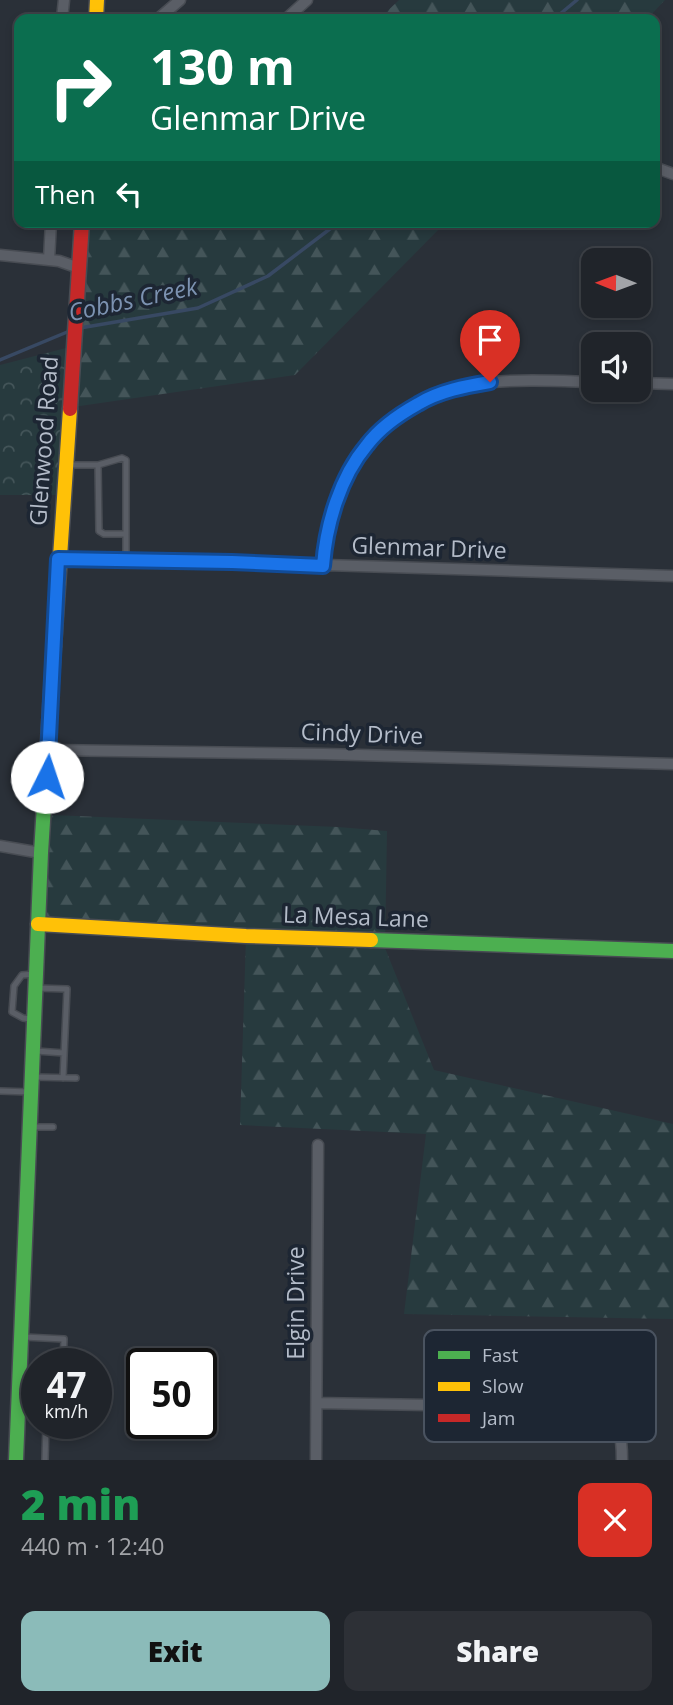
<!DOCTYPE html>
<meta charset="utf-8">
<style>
body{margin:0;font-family:"Open Sans",sans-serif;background:#2d3036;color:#f1f3f6;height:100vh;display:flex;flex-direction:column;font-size:26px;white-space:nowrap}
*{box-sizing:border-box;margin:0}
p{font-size:23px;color:#a2a4a8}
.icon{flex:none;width:38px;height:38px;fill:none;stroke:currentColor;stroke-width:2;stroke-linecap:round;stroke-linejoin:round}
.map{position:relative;height:1460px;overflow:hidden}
.drawer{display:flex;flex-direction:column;background:#20242a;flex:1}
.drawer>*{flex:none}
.hud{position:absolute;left:14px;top:14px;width:646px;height:214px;border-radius:14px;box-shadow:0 4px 10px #0003,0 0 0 2px #3d4147;background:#0b6e4f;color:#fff;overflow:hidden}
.needle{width:46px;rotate:271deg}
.buttons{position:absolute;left:581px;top:248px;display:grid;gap:14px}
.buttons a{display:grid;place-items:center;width:70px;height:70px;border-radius:14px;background:#20242a;box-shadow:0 4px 10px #0003,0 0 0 2px #3d4147;font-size:35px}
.speed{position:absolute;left:21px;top:1348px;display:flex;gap:14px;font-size:35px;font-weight:700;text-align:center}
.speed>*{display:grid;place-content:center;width:91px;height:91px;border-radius:50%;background:#20242a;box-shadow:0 4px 10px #0003,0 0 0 2px #3d4147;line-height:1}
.speed small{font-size:18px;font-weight:400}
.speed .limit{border:4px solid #111;border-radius:10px;background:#fff;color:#111}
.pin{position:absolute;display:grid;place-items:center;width:60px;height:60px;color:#fff;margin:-72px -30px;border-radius:50% 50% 50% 0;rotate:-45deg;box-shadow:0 0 7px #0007}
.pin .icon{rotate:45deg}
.me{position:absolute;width:77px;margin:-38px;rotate:4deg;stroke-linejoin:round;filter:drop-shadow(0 0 5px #0008)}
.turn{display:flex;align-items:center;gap:24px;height:147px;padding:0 21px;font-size:32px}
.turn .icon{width:91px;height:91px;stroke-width:2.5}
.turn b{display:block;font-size:49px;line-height:60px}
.then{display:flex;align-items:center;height:66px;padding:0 21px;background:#0003;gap:14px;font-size:26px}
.round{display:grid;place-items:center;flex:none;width:74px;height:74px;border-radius:14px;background:#2d3036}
.overview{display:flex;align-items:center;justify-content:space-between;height:119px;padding:0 21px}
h1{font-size:42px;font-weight:800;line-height:52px;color:#1e9e55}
.button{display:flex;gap:14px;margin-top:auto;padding:14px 21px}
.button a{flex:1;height:80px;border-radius:14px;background:#8bbbb9;color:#111;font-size:28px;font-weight:800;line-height:80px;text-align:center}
.button a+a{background:#2d3036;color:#f1f3f6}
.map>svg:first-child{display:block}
.forest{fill:url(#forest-firs)}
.park{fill:url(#park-crowns)}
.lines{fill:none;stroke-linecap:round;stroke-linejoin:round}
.stream{stroke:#384963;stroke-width:3.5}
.lane-casing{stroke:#484c53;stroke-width:8}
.street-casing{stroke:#484c53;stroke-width:13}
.fast-casing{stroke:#484c53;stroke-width:17}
.slow-casing{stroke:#484c53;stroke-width:17}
.jam-casing{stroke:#484c53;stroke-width:17}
.lane{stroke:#5a5e66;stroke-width:5}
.street{stroke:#5a5e66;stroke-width:10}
.fast{stroke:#4caf50;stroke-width:14}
.slow{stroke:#ffc107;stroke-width:14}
.jam{stroke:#c62828;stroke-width:14}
.route-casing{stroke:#114b97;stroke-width:18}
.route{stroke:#1a73e8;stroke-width:12}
.labels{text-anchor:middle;stroke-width:7;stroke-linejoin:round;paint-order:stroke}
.street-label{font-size:23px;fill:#b4bcc9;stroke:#1d2633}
.water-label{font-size:24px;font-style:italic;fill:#7c92b1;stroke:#1d2633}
.key{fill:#1d2633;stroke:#4a5360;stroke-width:2}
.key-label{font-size:19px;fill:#b4bcc9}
</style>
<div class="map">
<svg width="673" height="1460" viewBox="0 0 673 1460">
<defs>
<pattern id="forest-firs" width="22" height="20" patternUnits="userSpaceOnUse" patternTransform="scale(1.75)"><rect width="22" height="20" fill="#273a3e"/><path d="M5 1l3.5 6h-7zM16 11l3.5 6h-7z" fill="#445559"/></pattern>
<pattern id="park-crowns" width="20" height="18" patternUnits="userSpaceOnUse" patternTransform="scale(1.75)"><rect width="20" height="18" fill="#273a3e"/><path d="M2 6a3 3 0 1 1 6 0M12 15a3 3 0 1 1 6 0" fill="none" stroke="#445559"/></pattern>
</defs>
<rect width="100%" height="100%" fill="#2a3038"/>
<!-- forest -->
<path class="forest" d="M 399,0 L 665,0 L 647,19 L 379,19 Z
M 79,222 L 446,222 L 295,375 L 66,408 Z
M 52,815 L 338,827 L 387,831 L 385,948 L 434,1070 L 673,1124 L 673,1319 L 404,1314 L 426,1134 L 240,1125 L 246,937 L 43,922 Z"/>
<!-- park -->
<path class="park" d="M 70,347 L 63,495 L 0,495 L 0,365 Z"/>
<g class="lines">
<!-- stream -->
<path class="stream" d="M 554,19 L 577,0
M 80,328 L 198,308 L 268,276 L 339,222
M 0,360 L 72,330"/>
<!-- lane casing -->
<g class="lane-casing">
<path id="lane" d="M 67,465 L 98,465 L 122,458 L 126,460 L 126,560
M 98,465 L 99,531 L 104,534 L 126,534
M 36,988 L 67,989 L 63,1078
M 31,1019 L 23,1018 L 12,1012 L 14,986 L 22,975 L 35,974
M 36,1051 L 64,1053
M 34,1077 L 76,1078
M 0,1091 L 30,1092
M 32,1127 L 53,1127
M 24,1337 L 64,1339 L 63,1363
M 22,1372 L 37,1373
M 19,1402 L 37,1403
M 45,1460 L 46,1423"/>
</g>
<!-- street casing -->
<g class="street-casing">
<path id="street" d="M 62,19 L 64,0
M 158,19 L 180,0
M 286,19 L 307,0
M 654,167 L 673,174
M 0,255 L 59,261 L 79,268
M 49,260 L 51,222
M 639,383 L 673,384
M 58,559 L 232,562 L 673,576
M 323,566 C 330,470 391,391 491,382 C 525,379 559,381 593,382
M 49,750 L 324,754 L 673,764
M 0,846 L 41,853
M 317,1403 L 598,1408 C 620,1420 622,1436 622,1460
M 316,1460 L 318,1145"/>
</g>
<!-- fast casing -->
<g class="fast-casing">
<path id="fast" d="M 371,940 L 673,951
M 16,1460 L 41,853 L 54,646"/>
</g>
<!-- slow casing -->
<g class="slow-casing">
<path id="slow" d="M 96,19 L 97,0
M 54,646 L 70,409
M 38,924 L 246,936 L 371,940"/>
</g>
<!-- jam casing -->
<g class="jam-casing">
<path id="jam" d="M 70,409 L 82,222"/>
</g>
<!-- lane -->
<use href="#lane" class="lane"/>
<!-- street -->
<use href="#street" class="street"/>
<!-- fast -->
<use href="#fast" class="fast"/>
<!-- slow -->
<use href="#slow" class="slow"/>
<!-- jam -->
<use href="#jam" class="jam"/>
</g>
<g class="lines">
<!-- route casing -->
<g class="route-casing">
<path id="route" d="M 47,777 L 58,559 L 232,562 L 323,566 C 326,525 340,477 367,445 C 379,429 400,414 418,404 C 439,391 466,386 490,382"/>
</g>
<!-- route -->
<use href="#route" class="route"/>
</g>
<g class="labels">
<!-- street labels -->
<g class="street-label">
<text transform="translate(44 441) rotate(-86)" y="8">Glenwood Road</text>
<text transform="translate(429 548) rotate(2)" y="8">Glenmar Drive</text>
<text transform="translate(362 734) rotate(2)" y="8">Cindy Drive</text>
<text transform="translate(356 917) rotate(2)" y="8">La Mesa Lane</text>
<text transform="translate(296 1303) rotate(-90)" y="8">Elgin Drive</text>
</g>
<!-- water labels -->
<g class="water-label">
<text transform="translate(133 300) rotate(-12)" y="8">Cobbs Creek</text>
</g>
</g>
<!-- legend -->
<rect x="424" y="1330" width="232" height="112" rx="10" class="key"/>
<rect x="438" y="1351" width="32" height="8" fill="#4caf50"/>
<rect x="438" y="1382" width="32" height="9" fill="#ffc107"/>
<rect x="438" y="1414" width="32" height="8" fill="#c62828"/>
<g class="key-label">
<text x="482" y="1362">Fast</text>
<text x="482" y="1393">Slow</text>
<text x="482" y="1425">Jam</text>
</g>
</svg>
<div class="buttons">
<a><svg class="needle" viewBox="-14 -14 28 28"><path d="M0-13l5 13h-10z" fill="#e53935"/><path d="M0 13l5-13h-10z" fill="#a2a4a8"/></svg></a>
<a><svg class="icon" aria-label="sound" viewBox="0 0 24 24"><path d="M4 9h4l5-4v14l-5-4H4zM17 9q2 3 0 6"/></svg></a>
</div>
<div class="speed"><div>47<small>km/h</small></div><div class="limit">50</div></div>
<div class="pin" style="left:490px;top:382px;background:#d93025"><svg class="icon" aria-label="arrive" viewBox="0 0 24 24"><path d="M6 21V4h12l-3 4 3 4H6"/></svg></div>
<svg class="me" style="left:47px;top:777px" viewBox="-20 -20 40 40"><circle r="19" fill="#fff"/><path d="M0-13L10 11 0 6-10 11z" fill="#1a73e8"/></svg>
<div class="hud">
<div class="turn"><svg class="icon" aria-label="right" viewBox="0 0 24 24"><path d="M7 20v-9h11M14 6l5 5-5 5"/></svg><div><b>130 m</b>Glenmar Drive</div></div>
<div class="then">Then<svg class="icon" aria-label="left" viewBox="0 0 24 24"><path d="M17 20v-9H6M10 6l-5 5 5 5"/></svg></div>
</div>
</div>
<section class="drawer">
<div class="overview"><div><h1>2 min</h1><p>440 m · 12:40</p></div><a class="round" style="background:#d93025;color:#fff"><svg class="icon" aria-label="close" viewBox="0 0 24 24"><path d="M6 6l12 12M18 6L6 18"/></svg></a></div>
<div class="button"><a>Exit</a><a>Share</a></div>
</section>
